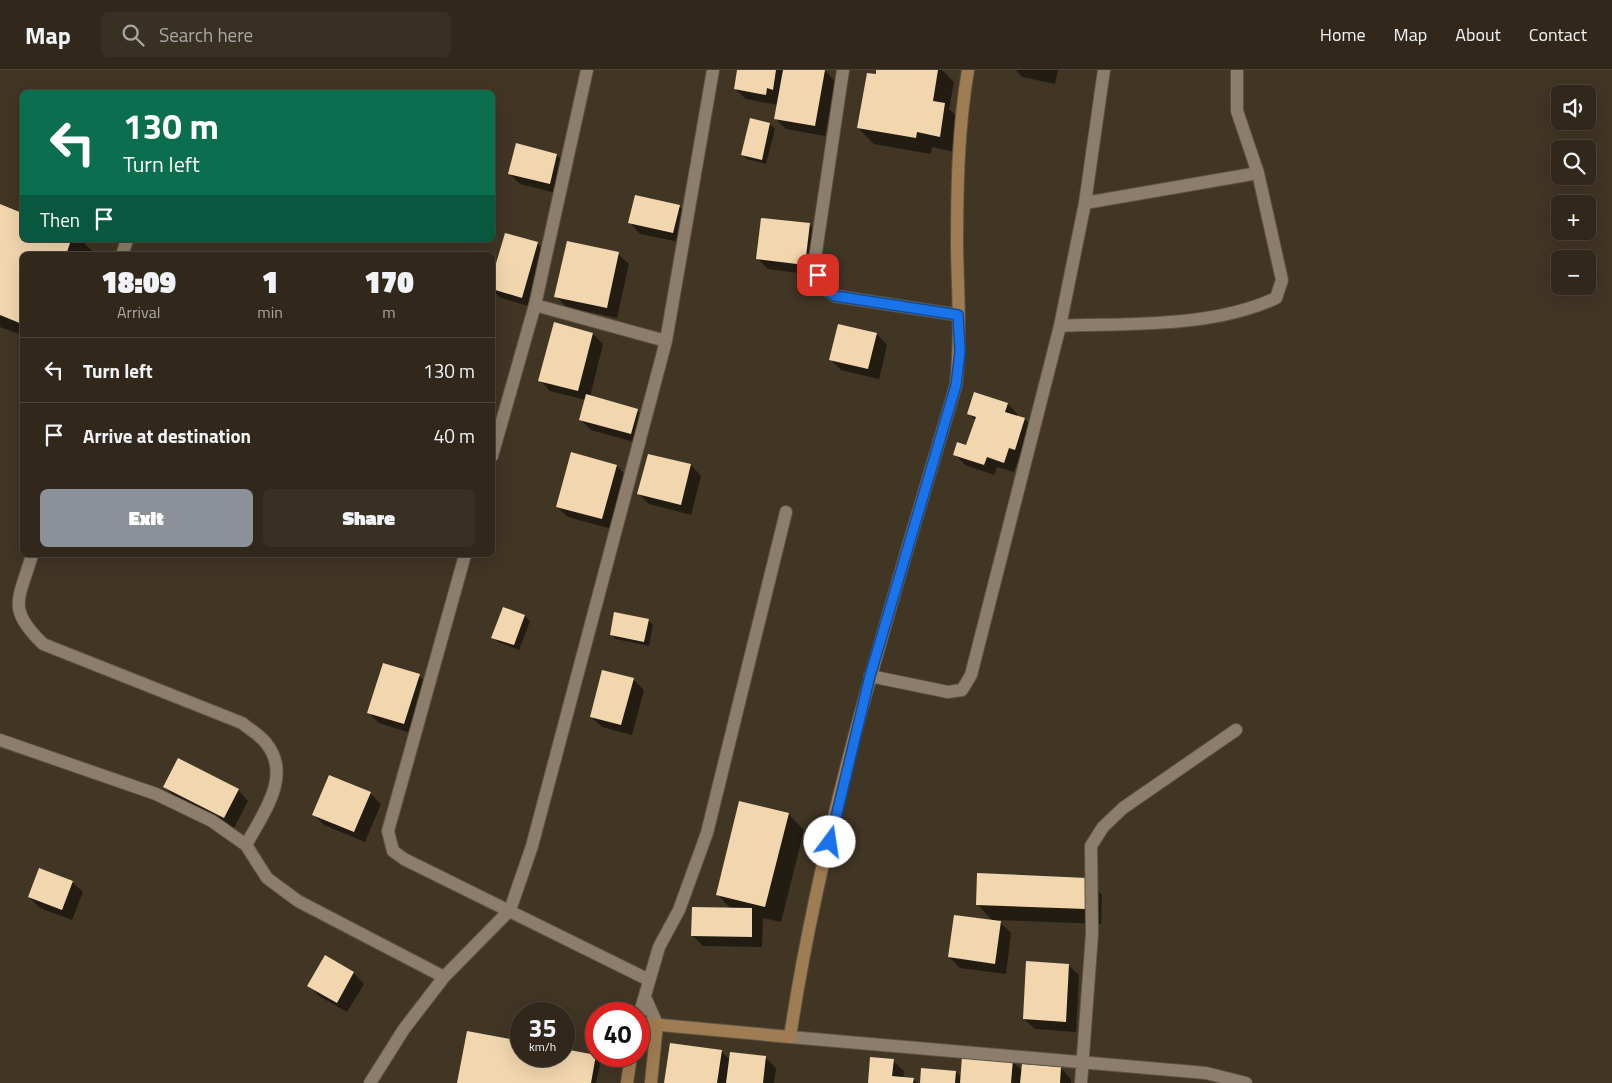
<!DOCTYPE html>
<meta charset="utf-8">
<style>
body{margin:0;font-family:"Titillium Web",sans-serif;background:#393024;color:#f1f3f6;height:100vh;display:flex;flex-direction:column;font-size:19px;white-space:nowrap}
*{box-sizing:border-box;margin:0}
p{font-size:16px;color:#a8a6a3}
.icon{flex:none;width:28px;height:28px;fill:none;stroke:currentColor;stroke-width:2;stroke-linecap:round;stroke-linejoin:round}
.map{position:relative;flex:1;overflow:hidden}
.details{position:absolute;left:20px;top:182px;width:475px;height:305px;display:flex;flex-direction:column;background:#31281b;border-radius:8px;box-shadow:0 5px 20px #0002,0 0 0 1px #4c443a}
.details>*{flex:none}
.guide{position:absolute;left:20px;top:20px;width:475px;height:152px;border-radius:8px;box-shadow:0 5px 20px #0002,0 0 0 1px #4c443a;background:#0b6e4f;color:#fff;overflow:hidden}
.controls{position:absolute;left:1551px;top:15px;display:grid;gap:10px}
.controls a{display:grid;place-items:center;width:45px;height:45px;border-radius:8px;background:#31281b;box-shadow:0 5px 20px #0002,0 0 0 1px #4c443a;font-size:25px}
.speed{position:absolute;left:510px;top:932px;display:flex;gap:10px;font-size:25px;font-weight:700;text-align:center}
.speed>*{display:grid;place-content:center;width:65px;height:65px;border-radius:50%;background:#31281b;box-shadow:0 5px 20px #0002,0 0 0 1px #4c443a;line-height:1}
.speed small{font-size:12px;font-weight:400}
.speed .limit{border:8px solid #d22;background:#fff;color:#111}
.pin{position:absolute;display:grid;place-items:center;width:42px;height:42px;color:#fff;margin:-21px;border-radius:10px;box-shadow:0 2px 8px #0006}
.me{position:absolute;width:55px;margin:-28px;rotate:14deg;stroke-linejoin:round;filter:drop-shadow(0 0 4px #0008)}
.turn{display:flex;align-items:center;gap:18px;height:105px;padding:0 20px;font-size:22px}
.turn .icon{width:65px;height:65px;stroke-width:2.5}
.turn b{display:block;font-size:35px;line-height:42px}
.then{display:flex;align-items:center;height:48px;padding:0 20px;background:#0003;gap:10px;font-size:19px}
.eta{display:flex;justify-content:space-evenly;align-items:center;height:85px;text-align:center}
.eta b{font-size:30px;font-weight:800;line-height:35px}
.primary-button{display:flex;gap:10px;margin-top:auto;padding:10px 20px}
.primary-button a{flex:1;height:58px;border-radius:8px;background:#8c9099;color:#fff;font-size:20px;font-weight:800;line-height:58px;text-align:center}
.primary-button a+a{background:#393024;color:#f1f3f6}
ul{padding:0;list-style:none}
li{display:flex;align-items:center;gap:15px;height:65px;padding:0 20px;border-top:1px solid #4c443a}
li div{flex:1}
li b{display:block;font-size:19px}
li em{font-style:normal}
header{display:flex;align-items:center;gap:30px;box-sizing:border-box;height:70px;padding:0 25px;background:#31281b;border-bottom:1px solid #4c443a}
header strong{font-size:24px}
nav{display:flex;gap:28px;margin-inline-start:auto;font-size:18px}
.search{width:350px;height:45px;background:#393024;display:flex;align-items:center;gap:12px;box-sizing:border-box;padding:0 18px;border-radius:8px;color:#a8a6a3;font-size:19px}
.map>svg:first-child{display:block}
.shadow{fill:#0007}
.building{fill:#f1d6ae}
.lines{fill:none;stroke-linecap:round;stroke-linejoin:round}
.lane-casing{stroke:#5d5344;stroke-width:14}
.street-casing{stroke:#5d5344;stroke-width:14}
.secondary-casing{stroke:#5d5344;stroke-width:14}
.lane{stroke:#8c7e6b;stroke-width:12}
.street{stroke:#8c7e6b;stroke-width:12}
.secondary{stroke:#9f7c52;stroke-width:12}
.route-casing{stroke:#114b97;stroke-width:12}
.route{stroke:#1a73e8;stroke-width:9}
</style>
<header>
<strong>Map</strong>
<div class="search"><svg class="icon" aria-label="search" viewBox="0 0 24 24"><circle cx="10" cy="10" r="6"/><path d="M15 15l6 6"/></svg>Search here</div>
<nav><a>Home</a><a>Map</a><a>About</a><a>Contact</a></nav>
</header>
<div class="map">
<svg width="1612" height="1013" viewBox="0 0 1612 1013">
<rect width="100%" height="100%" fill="#413524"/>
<!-- shadow -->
<path class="shadow" d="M 739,0 L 824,0 L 835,11 L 825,66 L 786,59 L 775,48 L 778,35 L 746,29 L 735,19 Z
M 878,0 L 942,0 L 954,12 L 949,39 L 961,50 L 955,82 L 932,77 L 931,84 L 874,74 L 858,58 Z
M 1016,0 L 1058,0 L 1055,14 L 1022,7 Z
M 770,54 L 775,59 L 766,94 L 747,89 L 742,84 Z
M 557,85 L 567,96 L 560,124 L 520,114 L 509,103 Z
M 0,136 L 22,144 L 22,170 L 81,170 L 94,183 L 22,185 L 22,265 L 0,257 Z
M 679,136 L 690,146 L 684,173 L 640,164 L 630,153 Z
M 809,154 L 820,165 L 815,205 L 768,199 L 757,188 Z
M 537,173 L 548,184 L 532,237 L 501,228 L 492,220 L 492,211 Z
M 618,184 L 629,194 L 617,248 L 566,237 L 556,226 Z
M 555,254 L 593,264 L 603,274 L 590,327 L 637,341 L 648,351 L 641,374 L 591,360 L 580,349 L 586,330 L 550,321 L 540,310 Z
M 839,255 L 877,264 L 887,275 L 879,309 L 841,300 L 830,289 Z
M 975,323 L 1008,334 L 1018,345 L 1017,347 L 1025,349 L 1035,360 L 1025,390 L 1019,388 L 1014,402 L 997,397 L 994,405 L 965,395 L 955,384 L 967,376 L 976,351 L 968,343 Z
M 492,350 L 500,358 L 492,380 Z
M 572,384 L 617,396 L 627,407 L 612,459 L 568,447 L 557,437 Z
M 649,385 L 691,395 L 701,406 L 691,445 L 649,434 L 639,424 Z
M 525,546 L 530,551 L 519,580 L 498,572 L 493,567 Z
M 648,550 L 653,555 L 649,576 L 616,569 L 611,564 Z
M 419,606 L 430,616 L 414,664 L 379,653 L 368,642 Z
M 633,609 L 644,620 L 632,665 L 602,657 L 591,647 Z
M 330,707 L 370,723 L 381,734 L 365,772 L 324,755 L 314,745 Z
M 164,716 L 238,720 L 248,731 L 234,758 L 175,727 Z
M 788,744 L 804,760 L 781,852 L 763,848 L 762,877 L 703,876 L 693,866 L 731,839 L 717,824 Z
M 1087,809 L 1102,825 L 1101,854 L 998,850 L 1011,863 L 1006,904 L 960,898 L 949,887 L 994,852 L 977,834 Z
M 72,812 L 83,822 L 72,850 L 40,838 L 29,827 Z
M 326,887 L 354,903 L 364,914 L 347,942 L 319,926 L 309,915 Z
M 1068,895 L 1079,905 L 1076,962 L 1035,959 L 1024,949 Z
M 468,962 L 521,972 L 521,986 L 564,986 L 564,980 L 596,986 L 601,991 L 596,1013 L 458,1013 Z
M 721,981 L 730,990 L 765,987 L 776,998 L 774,1013 L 665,1013 Z
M 893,991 L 904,1001 L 903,1008 L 913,1009 L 917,1013 L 869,1013 Z
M 1012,991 L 1023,1001 L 1061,998 L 1071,1009 L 1071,1013 L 922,1013 L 956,1002 L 962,1008 Z"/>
<!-- building -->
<path class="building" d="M 737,0 L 776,0 L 773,20 L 767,18 L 766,25 L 734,19 Z
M 783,0 L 825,0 L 815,56 L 774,49 Z
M 876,0 L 938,0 L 933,31 L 945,33 L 940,67 L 917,62 L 916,68 L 857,58 L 867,3 L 876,4 Z
M 750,48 L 770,53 L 762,90 L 741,85 Z
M 516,73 L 557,84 L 550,114 L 508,104 Z
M 635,125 L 680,135 L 673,163 L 628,153 Z
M 0,134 L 22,143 L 22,170 L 71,170 L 66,185 L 22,185 L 22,254 L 0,245 Z
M 761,148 L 810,153 L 805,195 L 756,189 Z
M 505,163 L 538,172 L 522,228 L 492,219 L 492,207 Z
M 567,171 L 619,182 L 607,238 L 554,227 Z
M 554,252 L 593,263 L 578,321 L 538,311 Z
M 838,254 L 877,263 L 868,299 L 829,290 Z
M 974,322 L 1008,333 L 1005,342 L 1025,348 L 1015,380 L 1009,378 L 1004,393 L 987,387 L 984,395 L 953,385 L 957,372 L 966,375 L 976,347 L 967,344 Z
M 586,324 L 638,339 L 631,364 L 579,350 Z
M 571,382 L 617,395 L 602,449 L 556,437 Z
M 648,384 L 691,394 L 681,435 L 637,424 Z
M 503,537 L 525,545 L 514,575 L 491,568 Z
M 614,542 L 649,549 L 644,572 L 610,565 Z
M 383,593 L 420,604 L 404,654 L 367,643 Z
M 602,600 L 634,608 L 621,655 L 590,647 Z
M 178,688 L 239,719 L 224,748 L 163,717 Z
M 329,705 L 371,722 L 354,762 L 312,745 Z
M 739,731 L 789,743 L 765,837 L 716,825 Z
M 39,798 L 73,811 L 62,840 L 28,827 Z
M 977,803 L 1087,808 L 1086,839 L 976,835 Z
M 692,837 L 752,838 L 752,867 L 691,866 Z
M 954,845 L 1001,851 L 995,894 L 948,887 Z
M 325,885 L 354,902 L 337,933 L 307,916 Z
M 1026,891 L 1069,894 L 1066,952 L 1023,949 Z
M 467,961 L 521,971 L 521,986 L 564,986 L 564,979 L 596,985 L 591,1013 L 457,1013 Z
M 670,973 L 722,980 L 717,1013 L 664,1013 Z
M 730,982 L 766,986 L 763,1013 L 726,1013 Z
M 962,986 L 1013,989 L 1011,1013 L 960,1013 Z
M 870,987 L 894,989 L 892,1006 L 914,1008 L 913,1013 L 868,1013 Z
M 1022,994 L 1061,997 L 1060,1013 L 1020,1013 Z
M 921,998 L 956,1001 L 955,1013 L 920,1013 Z"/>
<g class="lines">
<!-- lane casing -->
<g class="lane-casing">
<path id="lane" d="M 122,185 L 127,170
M 32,485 C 19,530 6,538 43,574 L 242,653 C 249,659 260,665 266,673 C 293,706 262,745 246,775"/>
</g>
<!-- street casing -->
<g class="street-casing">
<path id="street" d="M 843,0 L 814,195 L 821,215 L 835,226 L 958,245
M 1085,133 L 1258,103
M 535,235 L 666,271
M 1060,256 C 1130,253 1211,258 1276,228 L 1282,210 L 1258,103 L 1237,41 L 1237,0
M 492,386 L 535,235 L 587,0
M 465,485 L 388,761 L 393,781 L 404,789 L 649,910
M 870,606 L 948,622 L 962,620 L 971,605 L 1060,256 L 1085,133 L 1104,0
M 0,670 L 156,724 L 212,751 L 246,775 L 267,808 L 298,831 L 444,907
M 645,927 L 657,954
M 639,946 L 659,877 L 679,840 L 707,763 L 786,442
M 790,967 L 1206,1003 L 1246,1013
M 370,1013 L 404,959 L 444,907 L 510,840 L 532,776 L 666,271 L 713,0
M 1081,1013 L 1092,864 L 1091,776 L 1103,757 L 1123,738 L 1236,660"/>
</g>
<!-- secondary casing -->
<g class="secondary-casing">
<path id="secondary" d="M 639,953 L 790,967 C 823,747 893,529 956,315 C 961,269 958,224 957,178 C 957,119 958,59 968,0
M 627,1013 L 631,986
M 651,1013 L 657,954"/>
</g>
<!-- lane -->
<use href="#lane" class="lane"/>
<!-- street -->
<use href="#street" class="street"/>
<!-- secondary -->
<use href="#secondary" class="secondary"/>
</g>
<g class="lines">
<!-- route casing -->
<g class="route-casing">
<path id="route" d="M 818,205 L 821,215 L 835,226 L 958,245 L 960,282 L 956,315 L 870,606 L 830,772"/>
</g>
<!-- route -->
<use href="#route" class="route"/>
</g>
</svg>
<div class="controls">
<a><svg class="icon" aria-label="sound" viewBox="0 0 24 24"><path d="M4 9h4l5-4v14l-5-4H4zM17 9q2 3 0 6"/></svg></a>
<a><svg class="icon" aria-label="search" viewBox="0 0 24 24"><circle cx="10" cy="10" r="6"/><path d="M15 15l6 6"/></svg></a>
<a>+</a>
<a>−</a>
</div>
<div class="speed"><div>35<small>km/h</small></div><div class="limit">40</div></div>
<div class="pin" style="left:818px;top:205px;background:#d93025"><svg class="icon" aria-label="arrive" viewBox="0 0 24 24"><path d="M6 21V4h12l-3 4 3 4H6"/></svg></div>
<svg class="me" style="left:830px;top:772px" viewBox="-20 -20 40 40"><circle r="19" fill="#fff"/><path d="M0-13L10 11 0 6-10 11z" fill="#1a73e8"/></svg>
<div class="guide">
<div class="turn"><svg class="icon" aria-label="left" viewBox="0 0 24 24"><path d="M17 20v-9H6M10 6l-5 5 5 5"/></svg><div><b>130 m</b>Turn left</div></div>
<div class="then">Then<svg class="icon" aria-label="arrive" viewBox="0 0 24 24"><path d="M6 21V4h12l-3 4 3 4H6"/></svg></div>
</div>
<section class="details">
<div class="eta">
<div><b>18:09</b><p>Arrival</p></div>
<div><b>1</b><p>min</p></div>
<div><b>170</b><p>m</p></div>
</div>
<ul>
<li><svg class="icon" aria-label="left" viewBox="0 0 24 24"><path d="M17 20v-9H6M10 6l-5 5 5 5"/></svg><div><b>Turn left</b></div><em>130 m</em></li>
<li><svg class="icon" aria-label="arrive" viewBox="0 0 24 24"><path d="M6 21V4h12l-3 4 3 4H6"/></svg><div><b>Arrive at destination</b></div><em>40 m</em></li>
</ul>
<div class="primary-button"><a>Exit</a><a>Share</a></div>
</section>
</div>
